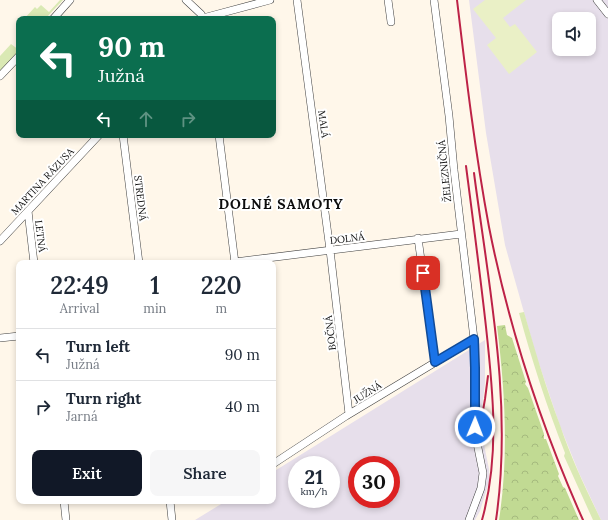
<!DOCTYPE html>
<meta charset="utf-8">
<style>
body{margin:0;font-family:Lora,serif;background:#f6f6f7;color:#1f2937;height:100vh;display:flex;flex-direction:column;font-size:15px;white-space:nowrap}
*{box-sizing:border-box;margin:0}
p{font-size:13px;color:#747a83}
.icon{flex:none;width:22px;height:22px;fill:none;stroke:currentColor;stroke-width:2;stroke-linecap:round;stroke-linejoin:round}
.map{position:relative;flex:1;overflow:hidden}
.drawer{position:absolute;left:16px;top:260px;width:260px;height:244px;display:flex;flex-direction:column;background:#fff;border-radius:8px;box-shadow:0 2px 6px #0003}
.drawer>*{flex:none}
.hud{position:absolute;left:16px;top:16px;width:260px;height:122px;border-radius:8px;box-shadow:0 2px 6px #0003;background:#0b6e4f;color:#fff;overflow:hidden}
.buttons{position:absolute;left:552px;top:12px;display:grid;gap:8px}
.buttons a{display:grid;place-items:center;width:44px;height:44px;border-radius:8px;background:#fff;box-shadow:0 2px 6px #0003;font-size:20px}
.speed{position:absolute;left:288px;top:456px;display:flex;gap:8px;font-size:20px;font-weight:700;text-align:center}
.speed>*{display:grid;place-content:center;width:52px;height:52px;border-radius:50%;background:#fff;box-shadow:0 2px 6px #0003;line-height:1}
.speed small{font-size:10px;font-weight:400}
.speed .limit{border:6px solid #d22;background:#fff;color:#111}
.pin{position:absolute;display:grid;place-items:center;width:34px;height:34px;color:#fff;margin:-17px;border-radius:8px;box-shadow:0 2px 6px #0006}
.me{position:absolute;width:44px;margin:-22px;rotate:1deg;stroke-linejoin:round;filter:drop-shadow(0 0 3px #0008)}
.turn{display:flex;align-items:center;gap:14px;height:84px;padding:0 16px;font-size:18px}
.turn .icon{width:52px;height:52px;stroke-width:2.5}
.turn b{display:block;font-size:28px;line-height:34px}
.lanes{display:flex;align-items:center;height:38px;padding:0 16px;background:#0003;justify-content:center;gap:20px;direction:ltr}
.lanes .off{opacity:.35}
.eta{display:flex;justify-content:space-evenly;align-items:center;height:68px;text-align:center}
.eta b{font-size:24px;font-weight:600;line-height:28px}
.primary-button{display:flex;gap:8px;margin-top:auto;padding:8px 16px}
.primary-button a{flex:1;height:46px;border-radius:8px;background:#111827;color:#fff;font-size:16px;font-weight:600;line-height:46px;text-align:center}
.primary-button a+a{background:#f6f6f7;color:#1f2937}
ul{padding:0;list-style:none}
li{display:flex;align-items:center;gap:12px;height:52px;padding:0 16px;border-top:1px solid #e0e1e3}
li div{flex:1}
li b{display:block;font-size:15px}
li em{font-style:normal}
.map>svg:first-child{display:block}
.industrial{fill:#e7dfeb;fill-rule:evenodd}
.grass{fill:#dae9b4}
.forest{fill:url(#forest-crowns)}
.pitch{fill:#eaf0c6}
.lines{fill:none;stroke-linecap:round;stroke-linejoin:round}
.street-casing{stroke:#3f3f3f;stroke-width:8}
.street{stroke:#fff;stroke-width:7}
.rail{stroke:#bd2247;stroke-width:2}
.route-casing{stroke:#114b97;stroke-width:10}
.route{stroke:#1a73e8;stroke-width:7}
.labels{text-anchor:middle;stroke-width:4;stroke-linejoin:round;paint-order:stroke}
.street-label{font-size:10px;fill:#0c0c0c;stroke:#fff}
.district-label{font-size:14px;font-weight:bold;letter-spacing:1px;fill:#0c0c0c;stroke:#fff}
</style>
<div class="map">
<svg width="608" height="520" viewBox="0 0 608 520">
<defs>
<pattern id="forest-crowns" width="20" height="18" patternUnits="userSpaceOnUse"><rect width="20" height="18" fill="#c1da93"/><path d="M2 6a3 3 0 1 1 6 0M12 15a3 3 0 1 1 6 0" fill="none" stroke="#a5ba7e"/></pattern>
</defs>
<rect width="100%" height="100%" fill="#fff7ea"/>
<!-- industrial -->
<path class="industrial" d="M 469,0 L 608,0 L 608,520 L 601,520 L 579,473 L 560,426 L 536,355 L 505,245 L 486,133 ZM 559,19 L 589,19 L 589,49 L 559,49 Z
M 485,340 L 485,383 L 480,425 L 489,469 L 489,482 L 480,511 L 475,520 L 195,520 L 226,501 L 273,501 L 273,472 ZM 297,465 L 331,465 L 331,499 L 297,499 ZM 357,465 L 391,465 L 391,499 L 357,499 Z"/>
<!-- grass -->
<path class="grass" d="M 60,0 L 63,0 L 45,19 L 24,19 L 35,7 L 37,9 L 41,5 L 49,12 Z
M 11,44 L 19,50 L 19,53 L 0,74 L 0,56 Z
M 524,312 C 535,350 546,388 560,425 C 571,458 586,489 601,520 L 593,520 L 564,456 L 565,453 C 547,407 532,361 519,313 Z"/>
<!-- forest -->
<path class="forest" d="M 505,325 L 507,335 L 512,338 L 526,382 L 525,384 L 528,388 L 544,434 L 544,439 L 546,439 L 559,474 L 558,476 L 563,487 L 565,488 L 579,520 L 499,520 C 509,456 505,390 497,326 Z"/>
<!-- pitch -->
<path class="pitch" d="M 485,0 L 526,0 L 503,18 L 510,27 L 515,24 L 537,52 L 509,74 L 487,45 L 496,38 L 473,9 Z"/>
<g class="lines">
<!-- street casing -->
<g class="street-casing">
<path id="street" d="M 186,0 L 201,14 L 203,19
M 297,0 L 330,250 L 349,414
M 388,0 L 391,22
M 434,0 L 449,116 L 454,170 L 474,339 L 475,368 L 475,427 L 476,438 L 483,473 L 481,488 L 469,520
M 597,0 L 608,14
M 203,18 L 270,0
M 53,19 L 70,0
M 0,76 L 19,56
M 123,135 L 139,263
M 219,135 L 235,263
M 28,211 L 34,263
M 418,238 L 435,362
M 0,241 L 99,135
M 235,262 L 461,234
M 0,338 L 19,336
M 273,464 L 346,416 L 474,339
M 64,501 L 66,520
M 170,501 L 172,520"/>
</g>
<!-- street -->
<use href="#street" class="street"/>
<!-- rail -->
<path class="rail" d="M 457,0 C 466,76 475,152 489,227 C 509,328 541,426 583,520
M 466,166 C 473,220 480,273 486,327 C 493,391 500,456 482,520
M 474,173 C 489,288 513,404 496,520
M 481,422 L 485,399 L 488,376"/>
</g>
<g class="lines">
<!-- route casing -->
<g class="route-casing">
<path id="route" d="M 423,273 L 435,362 L 474,339 L 475,368 L 475,427"/>
</g>
<!-- route -->
<use href="#route" class="route"/>
</g>
<g class="labels">
<!-- street labels -->
<g class="street-label">
<text transform="translate(324 124) rotate(82)" y="4">MALÁ</text>
<text transform="translate(444 171) rotate(-96)" y="4">ŽELEZNIČNÁ</text>
<text transform="translate(42 181) rotate(-47)" y="4">MARTINA RÁZUSA</text>
<text transform="translate(141 198) rotate(83)" y="4">STREDNÁ</text>
<text transform="translate(41 236) rotate(83)" y="4">LETNÁ</text>
<text transform="translate(347 238) rotate(-7)" y="4">DOLNÁ</text>
<text transform="translate(330 333) rotate(-97)" y="4">BOČNÁ</text>
<text transform="translate(367 392) rotate(-32)" y="4">JUŽNÁ</text>
</g>
<!-- district labels -->
<g class="district-label">
<text x="281" y="209">DOLNÉ SAMOTY</text>
</g>
</g>
</svg>
<div class="buttons">
<a><svg class="icon" aria-label="sound" viewBox="0 0 24 24"><path d="M4 9h4l5-4v14l-5-4H4zM17 9q2 3 0 6"/></svg></a>
</div>
<div class="speed"><div>21<small>km/h</small></div><div class="limit">30</div></div>
<div class="pin" style="left:423px;top:273px;background:#d93025"><svg class="icon" aria-label="arrive" viewBox="0 0 24 24"><path d="M6 21V4h12l-3 4 3 4H6"/></svg></div>
<svg class="me" style="left:475px;top:427px" viewBox="-20 -20 40 40"><circle r="17" fill="#1a73e8" stroke="#fff" stroke-width="3"/><path d="M0-11L8 9 0 5-8 9z" fill="#fff"/></svg>
<div class="hud">
<div class="turn"><svg class="icon" aria-label="left" viewBox="0 0 24 24"><path d="M17 20v-9H6M10 6l-5 5 5 5"/></svg><div><b>90 m</b>Južná</div></div>
<div class="lanes"><svg class="icon" aria-label="left" viewBox="0 0 24 24"><path d="M17 20v-9H6M10 6l-5 5 5 5"/></svg><svg class="icon off" aria-label="ahead" viewBox="0 0 24 24"><path d="M12 20V5M6 11l6-6 6 6"/></svg><svg class="icon off" aria-label="right" viewBox="0 0 24 24"><path d="M7 20v-9h11M14 6l5 5-5 5"/></svg></div>
</div>
<section class="drawer">
<div class="eta">
<div><b>22:49</b><p>Arrival</p></div>
<div><b>1</b><p>min</p></div>
<div><b>220</b><p>m</p></div>
</div>
<ul>
<li><svg class="icon" aria-label="left" viewBox="0 0 24 24"><path d="M17 20v-9H6M10 6l-5 5 5 5"/></svg><div><b>Turn left</b><p>Južná</p></div><em>90 m</em></li>
<li><svg class="icon" aria-label="right" viewBox="0 0 24 24"><path d="M7 20v-9h11M14 6l5 5-5 5"/></svg><div><b>Turn right</b><p>Jarná</p></div><em>40 m</em></li>
</ul>
<div class="primary-button"><a>Exit</a><a>Share</a></div>
</section>
</div>
